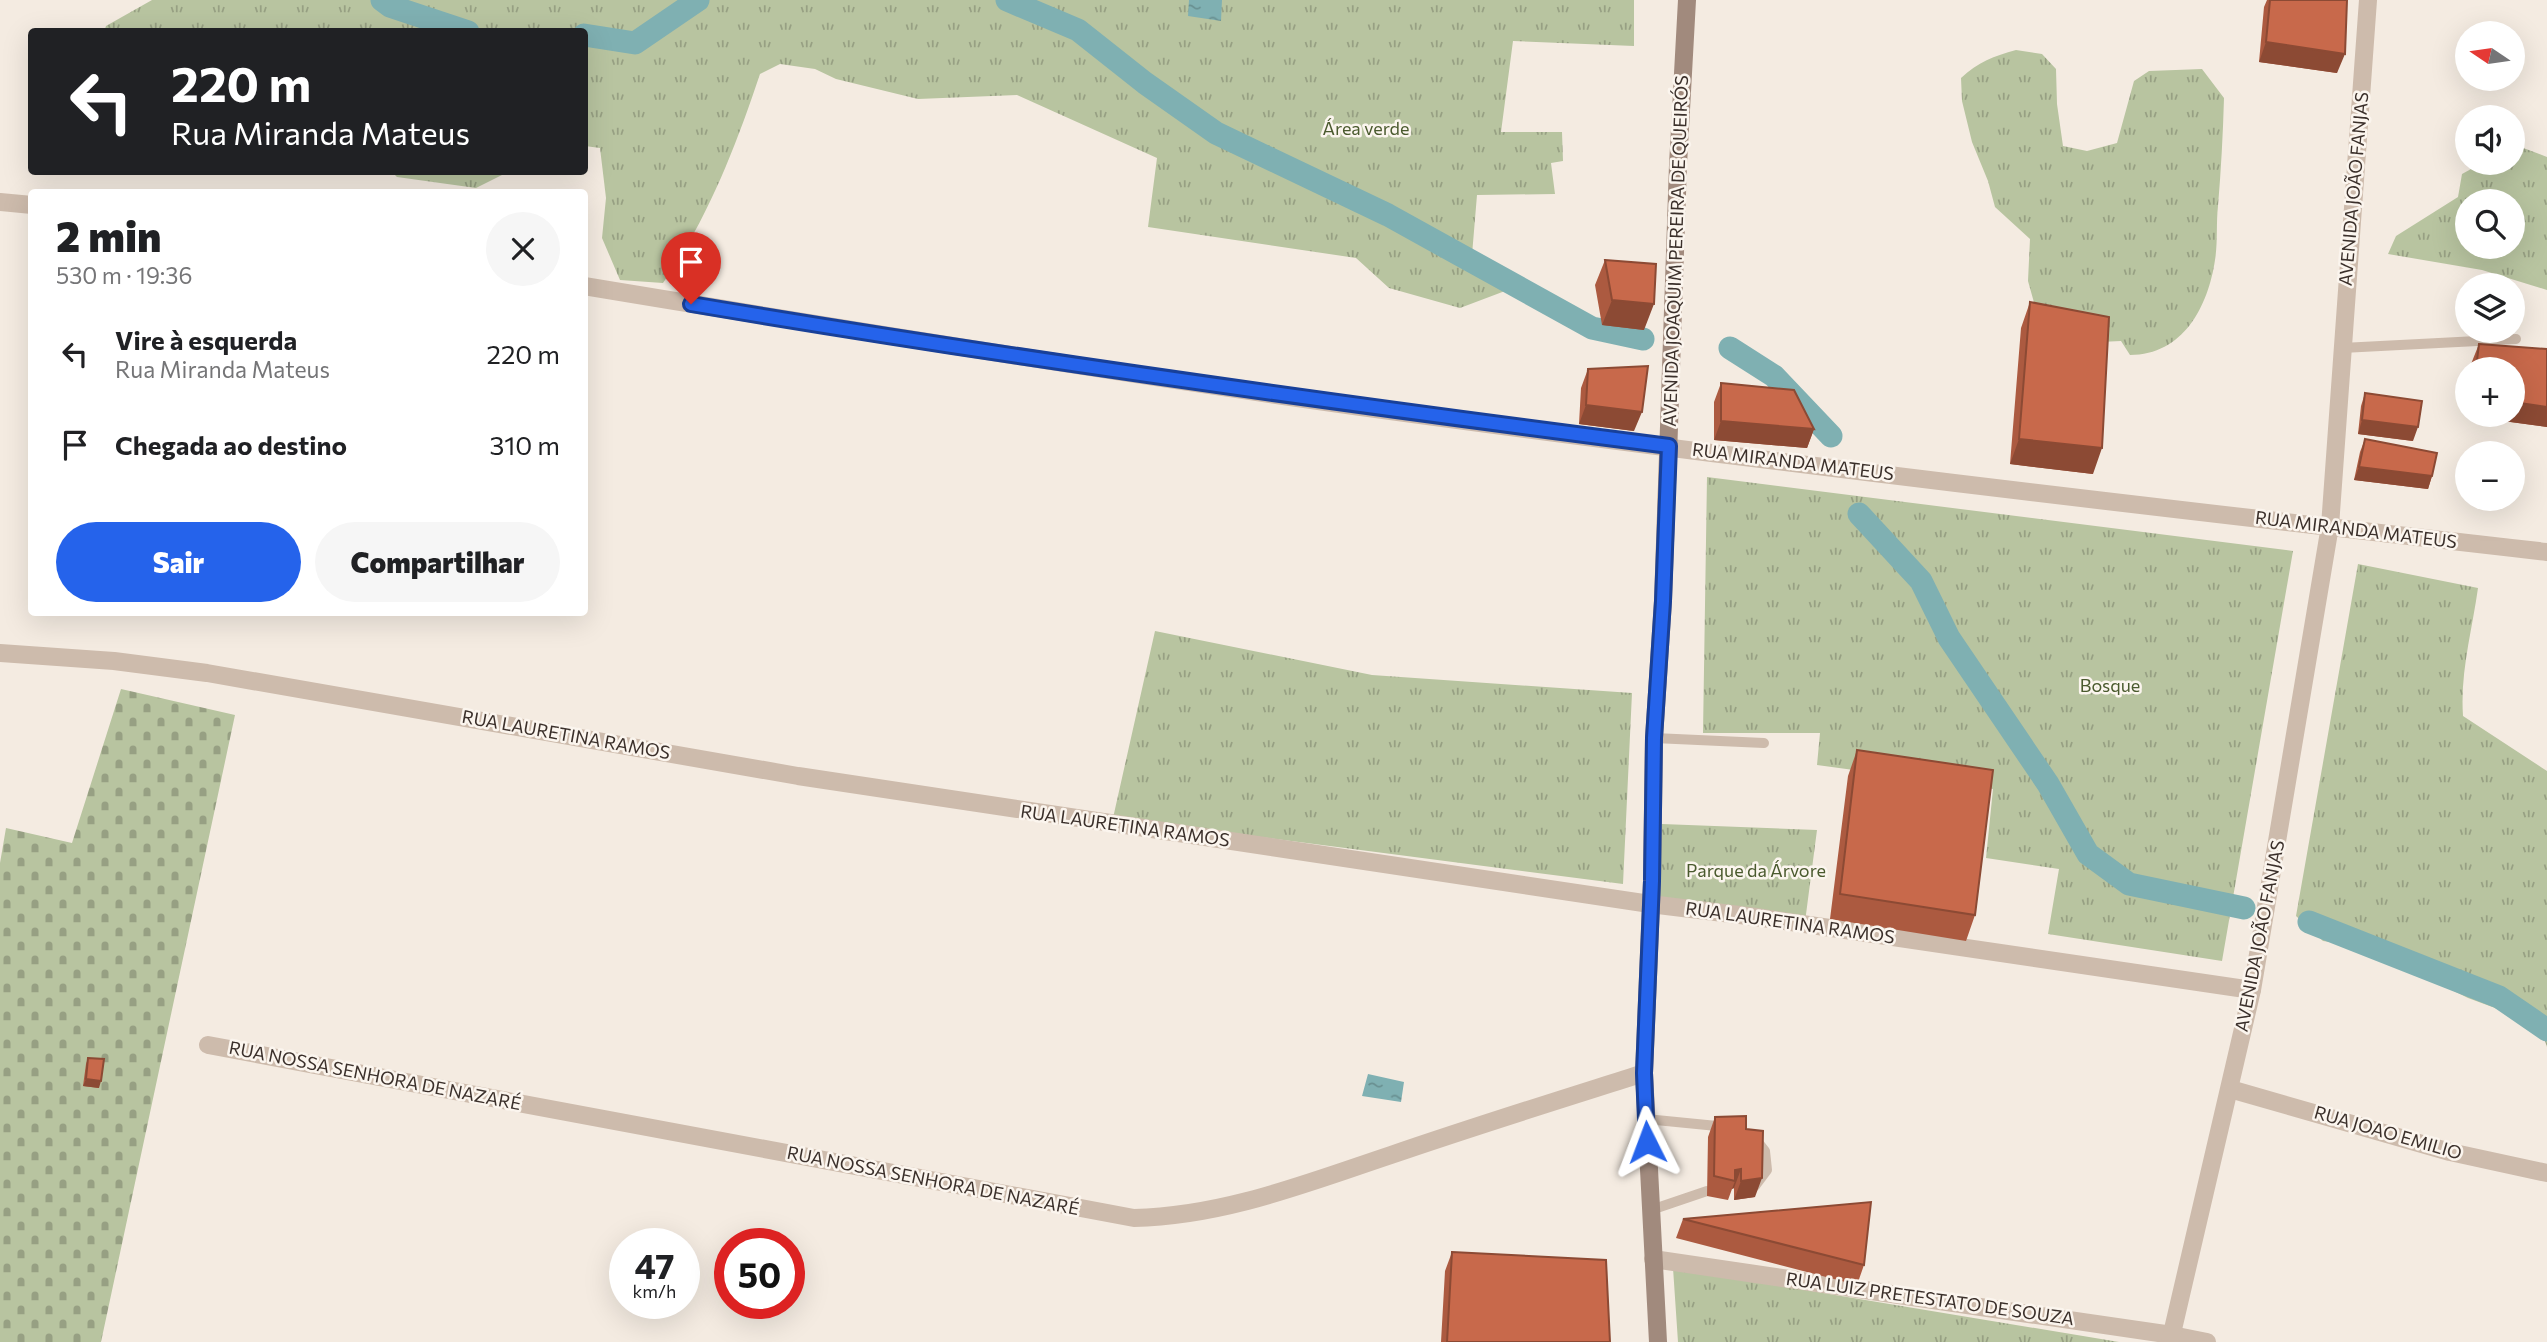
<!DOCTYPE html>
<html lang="pt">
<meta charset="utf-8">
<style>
body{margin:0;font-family:Commissioner,sans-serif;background:#f6f6f6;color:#202124;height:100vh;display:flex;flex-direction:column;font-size:26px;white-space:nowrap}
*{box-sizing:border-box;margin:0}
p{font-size:23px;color:#757577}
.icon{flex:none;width:38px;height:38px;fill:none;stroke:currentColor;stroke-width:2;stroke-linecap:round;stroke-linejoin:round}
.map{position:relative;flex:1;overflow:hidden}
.side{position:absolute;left:28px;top:189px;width:560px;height:427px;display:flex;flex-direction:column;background:#fff;border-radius:7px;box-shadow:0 7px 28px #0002}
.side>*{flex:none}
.top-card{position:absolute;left:28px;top:28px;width:560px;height:147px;border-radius:7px;box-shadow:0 7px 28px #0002;background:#202124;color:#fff;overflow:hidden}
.needle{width:46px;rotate:283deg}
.buttons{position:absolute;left:2455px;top:21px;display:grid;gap:14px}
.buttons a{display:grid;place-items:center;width:70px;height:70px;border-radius:50%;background:#fff;box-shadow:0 7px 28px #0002;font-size:35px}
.speed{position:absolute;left:609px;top:1228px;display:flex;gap:14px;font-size:35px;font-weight:700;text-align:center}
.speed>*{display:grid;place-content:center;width:91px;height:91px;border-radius:50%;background:#fff;box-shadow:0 7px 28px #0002;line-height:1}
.speed small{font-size:18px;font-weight:400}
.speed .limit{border:10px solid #d22;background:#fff;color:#111}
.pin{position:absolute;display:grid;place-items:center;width:60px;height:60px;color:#fff;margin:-72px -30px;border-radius:50% 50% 50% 0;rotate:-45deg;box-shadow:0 0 7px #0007}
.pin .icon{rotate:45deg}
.me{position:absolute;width:77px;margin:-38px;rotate:357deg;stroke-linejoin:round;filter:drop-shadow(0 0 5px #0008)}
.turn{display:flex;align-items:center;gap:24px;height:147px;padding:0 28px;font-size:32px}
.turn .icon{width:91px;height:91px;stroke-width:2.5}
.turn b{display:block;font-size:49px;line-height:60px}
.round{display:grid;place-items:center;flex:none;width:74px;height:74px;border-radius:37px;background:#f6f6f6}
.head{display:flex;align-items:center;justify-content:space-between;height:119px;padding:0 28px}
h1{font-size:42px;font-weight:800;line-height:52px}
.cta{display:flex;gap:14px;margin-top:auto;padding:14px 28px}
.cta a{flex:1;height:80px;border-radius:42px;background:#2563eb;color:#fff;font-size:28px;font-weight:800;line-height:80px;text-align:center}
.cta a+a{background:#f6f6f6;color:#202124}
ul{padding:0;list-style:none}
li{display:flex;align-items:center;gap:21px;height:91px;padding:0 28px}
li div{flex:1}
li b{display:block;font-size:26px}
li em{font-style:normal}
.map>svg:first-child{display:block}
.cemetery{fill:url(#cemetery-stones)}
.park{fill:url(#park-tufts);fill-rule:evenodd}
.water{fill:url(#water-ripples)}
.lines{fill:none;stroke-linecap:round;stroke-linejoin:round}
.canal{stroke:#7fb0b2;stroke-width:23}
.service{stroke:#cdbbac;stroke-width:10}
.minor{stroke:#cdbbac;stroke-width:18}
.tertiary{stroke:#cdbbac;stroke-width:18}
.secondary{stroke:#a18a7d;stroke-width:18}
.wall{fill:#ac5a40}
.shaded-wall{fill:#8c4a34}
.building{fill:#c8694b;stroke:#8c4a34;stroke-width:2}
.route-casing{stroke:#184099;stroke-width:18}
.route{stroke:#2563eb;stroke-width:12}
.labels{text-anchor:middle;stroke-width:5;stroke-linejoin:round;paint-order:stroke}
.park-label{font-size:18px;fill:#4a5a2e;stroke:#fbf5ee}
.street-label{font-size:18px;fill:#3b302b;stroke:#fbf5ee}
</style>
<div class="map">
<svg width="2547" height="1342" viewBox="0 0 2547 1342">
<defs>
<pattern id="cemetery-stones" width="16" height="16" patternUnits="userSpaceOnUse" patternTransform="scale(1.75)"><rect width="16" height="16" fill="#b8c4a0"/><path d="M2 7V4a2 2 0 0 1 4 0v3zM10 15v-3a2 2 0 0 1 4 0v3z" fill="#97a083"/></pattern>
<pattern id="park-tufts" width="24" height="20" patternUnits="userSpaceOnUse" patternTransform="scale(1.75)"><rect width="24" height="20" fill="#b8c4a0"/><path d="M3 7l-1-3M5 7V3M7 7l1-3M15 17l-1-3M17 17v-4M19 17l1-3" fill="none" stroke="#97a083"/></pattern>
<pattern id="water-ripples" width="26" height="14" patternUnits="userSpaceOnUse" patternTransform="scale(1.75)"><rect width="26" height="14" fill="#7fb0b2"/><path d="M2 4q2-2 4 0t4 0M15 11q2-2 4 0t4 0" fill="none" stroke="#699091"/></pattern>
</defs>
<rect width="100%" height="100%" fill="#f4ebe1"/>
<!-- cemetery -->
<path class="cemetery" d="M 121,689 L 235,715 L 101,1342 L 0,1342 L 0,863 L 6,828 L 72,843 Z"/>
<!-- park -->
<path class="park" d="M 152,0 L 1634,0 L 1634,46 L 1513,41 L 1501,132 L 1562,132 L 1563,161 L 1551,163 L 1555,194 L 1477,195 L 1471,267 L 1505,291 L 1460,308 L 1389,288 L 1356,258 L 1148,227 L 1157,158 L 1017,95 L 918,99 L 836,79 L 815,69 L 780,64 L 760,74 C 736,146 707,221 663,283 L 620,280 L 602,238 L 606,198 L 600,148 L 585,146 L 584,32 L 104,32 L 106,26 Z
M 2016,50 L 2042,54 L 2056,69 L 2057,104 L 2063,146 L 2087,151 L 2117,143 L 2134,81 L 2149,71 L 2202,69 L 2224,98 C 2223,134 2221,170 2218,206 C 2216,224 2218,242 2215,260 C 2208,307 2183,355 2130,355 L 2121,341 L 2100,342 L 2042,331 L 2028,281 L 2030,239 L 1995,207 L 1988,181 L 1972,142 L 1962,101 L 1961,78 C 1978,62 1994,56 2016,50 Z
M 2518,146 L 2547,157 L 2547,290 L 2482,270 L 2388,254 L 2396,236 L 2458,197 L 2462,174 L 2482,163 L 2513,163 L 2513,149 ZM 2468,201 L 2513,201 L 2513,247 L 2468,247 Z
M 392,172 L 508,172 L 476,188 L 397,177 Z
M 1707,477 L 2293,551 L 2222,961 L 2048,934 L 2059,869 L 1986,858 L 1993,789 L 1817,765 L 1820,733 L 1703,733 Z
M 2358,564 L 2478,588 C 2472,631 2460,672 2463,716 L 2547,771 L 2547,1047 L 2544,1038 L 2522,1018 L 2468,998 L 2366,947 L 2323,941 L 2296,916 Z
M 1155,631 L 1372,675 L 1632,693 L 1623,884 L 1113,818 Z
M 1662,824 L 1817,830 L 1805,922 L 1658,903 Z
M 1673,1268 L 2119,1342 L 1678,1342 Z"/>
<!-- water -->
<path class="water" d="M 1189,0 L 1222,0 L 1221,21 L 1188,16 Z
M 1368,1074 L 1404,1082 L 1401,1102 L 1362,1096 Z"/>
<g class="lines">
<!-- canal -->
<path class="canal" d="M 382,0 L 390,6 L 468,32
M 1007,0 L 1078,30 L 1145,83 L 1216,133 L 1388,215 L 1592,328 L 1643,339
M 584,35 L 635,43 L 698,0
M 1730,348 L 1774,376 L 1831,436
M 1859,514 L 1921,581 L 1949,638 L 2048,784 L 2088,854 L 2129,884 L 2244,908
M 2309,922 L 2499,997 L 2547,1030"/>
<!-- service -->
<path class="service" d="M 2342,348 L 2516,339
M 1654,738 L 1764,743
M 1646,1119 L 1727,1127
M 1754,1137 L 1765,1151 L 1767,1170 L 1755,1186
M 1651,1210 L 1707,1191"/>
<!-- minor -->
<path class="minor" d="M 0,202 L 32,205
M 584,286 C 843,329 1102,371 1361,407 C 1756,461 2152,507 2547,552
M 0,653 L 114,661 L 207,673 L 798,776 L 1650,904 L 1756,917 L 2252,990
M 208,1045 L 1134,1218 C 1224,1216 1307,1183 1391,1155 C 1475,1126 1559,1100 1644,1073
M 2230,1089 L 2450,1152 L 2547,1173
M 1653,1259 L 2172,1335 L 2207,1342"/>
<!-- tertiary -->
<path class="tertiary" d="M 2170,1342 L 2252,990 L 2330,526 L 2368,0"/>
<!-- secondary -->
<path class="secondary" d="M 1658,1342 L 1644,1073 L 1652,881 L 1654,738 L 1663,601 L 1678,165 L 1687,0"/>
</g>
<!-- wall -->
<path class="wall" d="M 2267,0 L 2347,0 L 2337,73 L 2259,62 L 2264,7 Z
M 1605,260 L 1644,330 L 1602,325 L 1595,285 Z
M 2030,302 L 2093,474 L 2010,464 L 2021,328 Z
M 2479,344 L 2547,349 L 2547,427 L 2466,416 L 2468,400 L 2468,415 L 2513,415 L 2513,369 L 2471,369 L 2471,364 Z
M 1588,369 L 1634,431 L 1579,424 L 1581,388 Z
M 1721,383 L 1814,429 L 1807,448 L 1714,440 L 1714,402 Z
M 2365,393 L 2413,441 L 2358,434 L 2361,406 Z
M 2365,439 L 2432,476 L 2428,489 L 2354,480 L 2360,452 Z
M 1857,750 L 1975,915 L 1966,941 L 1830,919 L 1848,776 Z
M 88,1058 L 99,1088 L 83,1086 L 86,1064 Z
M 1715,1117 L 1746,1129 L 1755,1197 L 1734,1200 L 1734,1188 L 1732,1189 L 1728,1200 L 1707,1196 L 1708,1137 Z
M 1683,1219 L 1864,1265 L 1857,1285 L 1676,1238 Z
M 1452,1252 L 1610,1342 L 1441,1342 L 1445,1271 Z"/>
<!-- shaded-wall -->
<path class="shaded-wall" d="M 2266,42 L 2345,54 L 2337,73 L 2259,62 Z
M 1612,300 L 1654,304 L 1644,330 L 1602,325 Z
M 2513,402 L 2547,407 L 2547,427 L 2466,416 L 2468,411 L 2468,415 L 2513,415 Z
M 1586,405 L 1642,412 L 1634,431 L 1579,424 Z
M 2362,420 L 2418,427 L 2413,441 L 2358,434 Z
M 1721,421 L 1814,429 L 1807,448 L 1714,440 Z
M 2019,439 L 2102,448 L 2093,474 L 2010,464 Z
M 2359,467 L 2432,476 L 2428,489 L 2354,480 Z
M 86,1079 L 101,1081 L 99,1088 L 83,1086 Z
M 1741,1169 L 1734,1188 L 1732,1189 L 1735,1181 L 1735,1170 Z
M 1762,1178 L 1755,1197 L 1734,1200 L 1741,1181 Z"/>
<!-- building -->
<path class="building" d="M 2270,0 L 2347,0 L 2345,54 L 2266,42 Z
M 1605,260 L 1656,264 L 1654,304 L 1612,300 Z
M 2030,302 L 2109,317 L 2102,448 L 2019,439 Z
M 2479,344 L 2547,349 L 2547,407 L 2513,402 L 2513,369 L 2476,369 Z
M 1648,366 L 1642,412 L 1586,405 L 1588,369 Z
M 1721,383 L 1794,390 L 1814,429 L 1721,421 Z
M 2365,393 L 2422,401 L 2418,427 L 2362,420 Z
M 2365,439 L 2437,453 L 2432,476 L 2359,467 Z
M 1857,750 L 1993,770 L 1975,915 L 1840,894 Z
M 88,1058 L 104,1059 L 101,1081 L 86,1079 Z
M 1746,1116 L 1746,1129 L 1763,1131 L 1762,1178 L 1741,1181 L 1741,1169 L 1735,1170 L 1735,1181 L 1714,1176 L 1715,1117 Z
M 1871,1202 L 1864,1265 L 1683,1219 Z
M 1452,1252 L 1606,1260 L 1610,1342 L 1447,1342 Z"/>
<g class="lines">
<!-- route casing -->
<g class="route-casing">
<path id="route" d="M 691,304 C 1016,359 1342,404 1669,446 L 1663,601 L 1654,738 L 1652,881 L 1644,1073 L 1647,1142"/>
</g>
<!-- route -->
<use href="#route" class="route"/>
</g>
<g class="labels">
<!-- park labels -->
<g class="park-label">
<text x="1366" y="135">Área verde</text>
<text x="2110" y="692">Bosque</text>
<text x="1756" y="877">Parque da Árvore</text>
</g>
<!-- street labels -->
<g class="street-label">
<text transform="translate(2354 189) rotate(-85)" y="6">AVENIDA JOÃO FANJAS</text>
<text transform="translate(1676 251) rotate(-88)" y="6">AVENIDA JOAQUIM PEREIRA DE QUEIRÓS</text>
<text transform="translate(1793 462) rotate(7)" y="6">RUA MIRANDA MATEUS</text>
<text transform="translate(2356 530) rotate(7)" y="6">RUA MIRANDA MATEUS</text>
<text transform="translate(566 735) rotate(10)" y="6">RUA LAURETINA RAMOS</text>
<text transform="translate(1125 826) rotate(8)" y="6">RUA LAURETINA RAMOS</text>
<text transform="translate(1790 923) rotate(8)" y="6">RUA LAURETINA RAMOS</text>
<text transform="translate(2260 936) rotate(-79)" y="6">AVENIDA JOÃO FANJAS</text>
<text transform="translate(375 1076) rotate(11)" y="6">RUA NOSSA SENHORA DE NAZARÉ</text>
<text transform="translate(2388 1133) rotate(16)" y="6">RUA JOAO EMILIO</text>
<text transform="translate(933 1181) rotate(11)" y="6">RUA NOSSA SENHORA DE NAZARÉ</text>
<text transform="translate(1930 1299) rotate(8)" y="6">RUA LUIZ PRETESTATO DE SOUZA</text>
</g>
</g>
</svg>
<div class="buttons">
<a><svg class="needle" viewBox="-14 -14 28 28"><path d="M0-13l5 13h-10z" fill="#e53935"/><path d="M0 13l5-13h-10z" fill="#757577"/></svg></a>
<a><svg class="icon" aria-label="sound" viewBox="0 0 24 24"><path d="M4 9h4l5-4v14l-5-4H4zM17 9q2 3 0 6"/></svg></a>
<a><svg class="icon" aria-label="search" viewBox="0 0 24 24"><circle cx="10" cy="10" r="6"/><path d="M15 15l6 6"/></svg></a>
<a><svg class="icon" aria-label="layers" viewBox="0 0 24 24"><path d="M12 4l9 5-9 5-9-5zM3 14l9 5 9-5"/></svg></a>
<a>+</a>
<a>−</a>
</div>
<div class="speed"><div>47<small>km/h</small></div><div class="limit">50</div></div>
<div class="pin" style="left:691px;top:304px;background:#d93025"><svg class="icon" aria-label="arrive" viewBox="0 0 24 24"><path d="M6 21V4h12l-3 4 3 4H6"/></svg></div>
<svg class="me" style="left:1647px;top:1142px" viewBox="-20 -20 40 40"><path d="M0-17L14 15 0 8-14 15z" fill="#2563eb" stroke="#fff" stroke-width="4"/></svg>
<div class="top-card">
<div class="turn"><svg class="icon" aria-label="left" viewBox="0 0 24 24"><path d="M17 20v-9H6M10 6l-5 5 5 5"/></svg><div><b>220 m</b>Rua Miranda Mateus</div></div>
</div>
<section class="side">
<div class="head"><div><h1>2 min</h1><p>530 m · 19:36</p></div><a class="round"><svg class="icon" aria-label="close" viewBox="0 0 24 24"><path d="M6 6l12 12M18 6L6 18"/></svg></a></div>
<ul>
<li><svg class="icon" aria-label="left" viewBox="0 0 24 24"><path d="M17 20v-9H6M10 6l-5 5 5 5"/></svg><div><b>Vire à esquerda</b><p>Rua Miranda Mateus</p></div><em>220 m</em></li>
<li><svg class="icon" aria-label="arrive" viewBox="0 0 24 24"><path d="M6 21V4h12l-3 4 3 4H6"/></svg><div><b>Chegada ao destino</b></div><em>310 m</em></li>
</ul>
<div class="cta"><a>Sair</a><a>Compartilhar</a></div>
</section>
</div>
